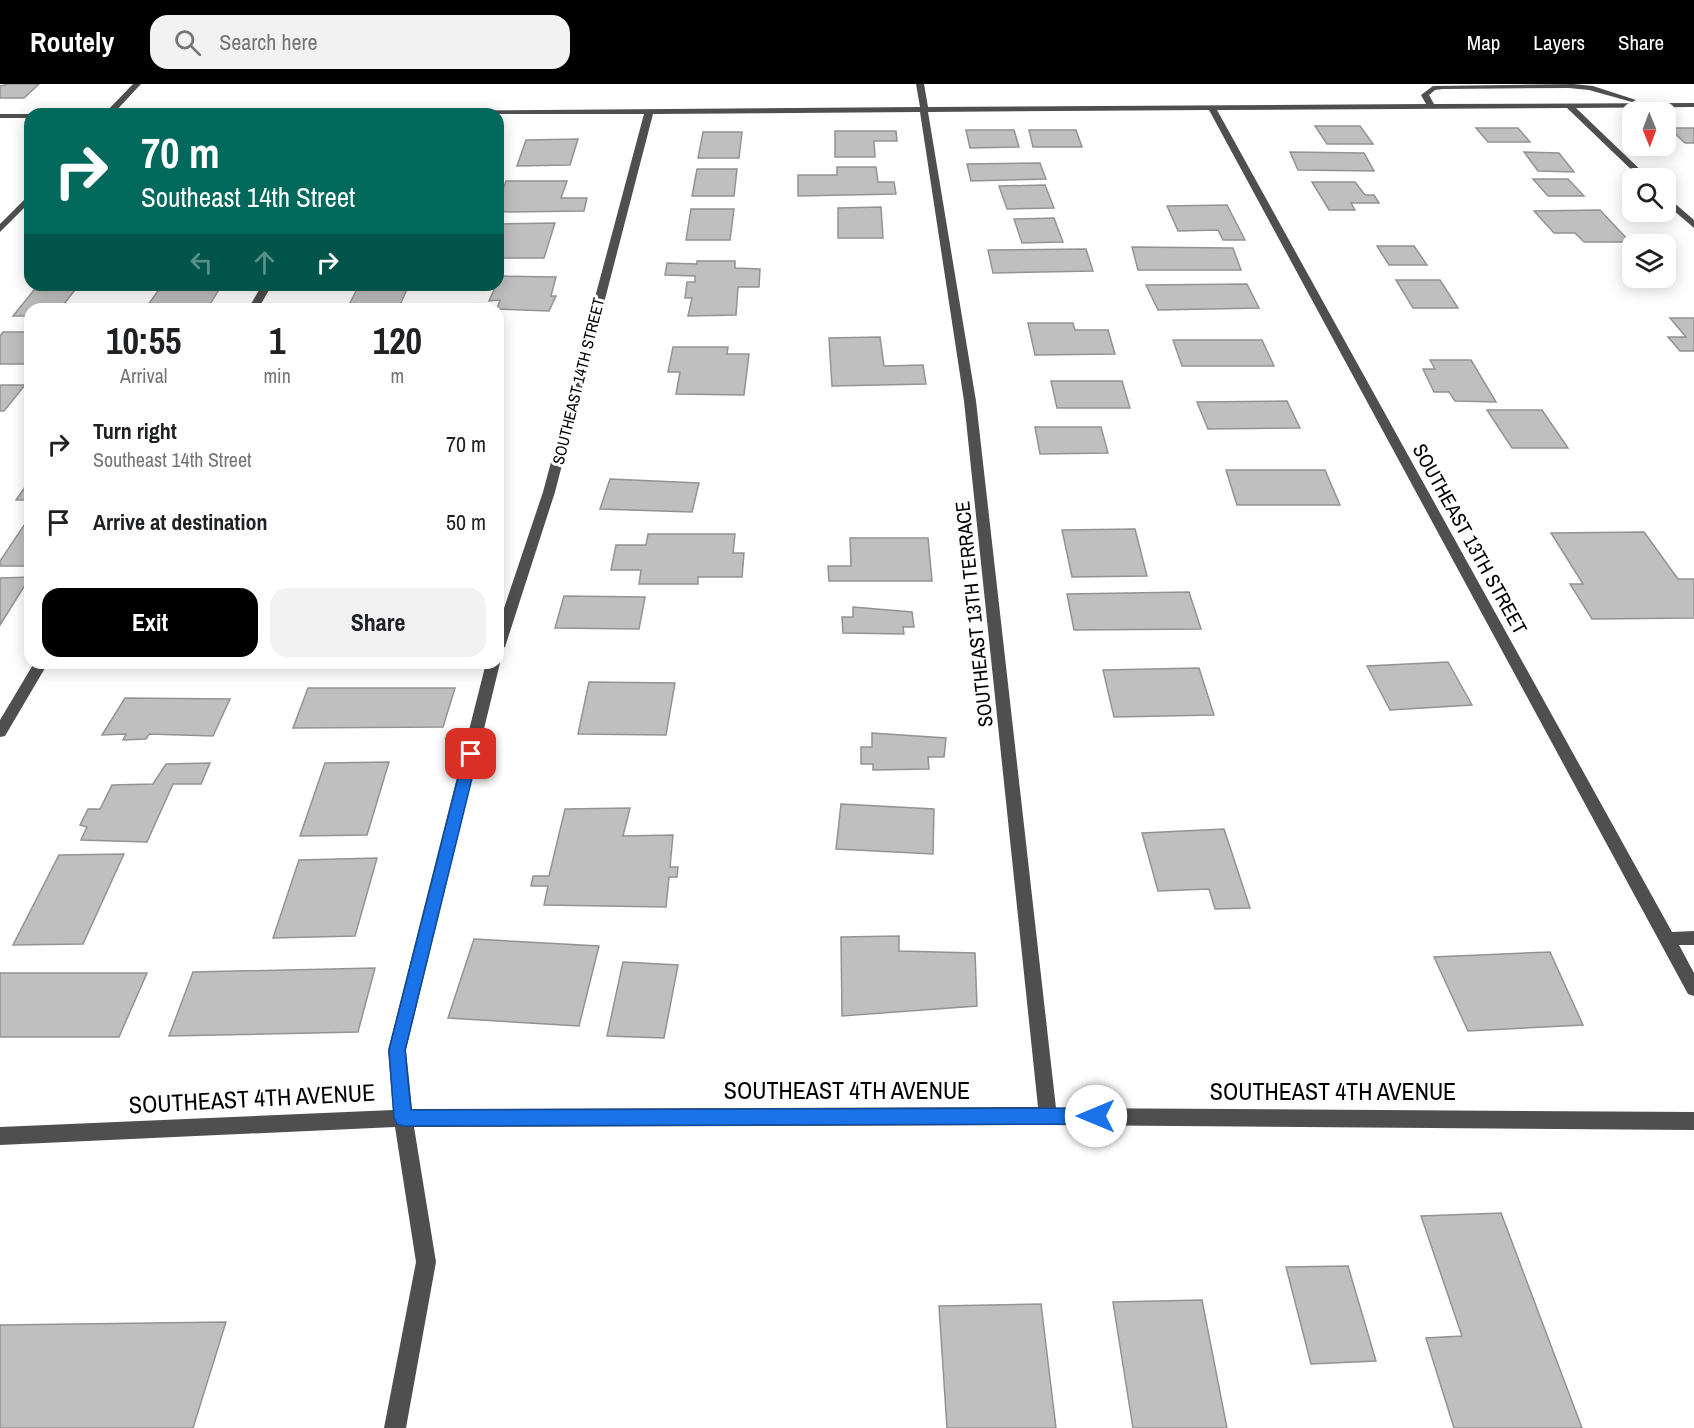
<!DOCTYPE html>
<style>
body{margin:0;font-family:"Archivo Narrow",sans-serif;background:#f2f2f2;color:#202124;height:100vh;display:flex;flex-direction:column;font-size:22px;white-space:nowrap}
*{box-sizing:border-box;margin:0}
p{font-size:20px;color:#757577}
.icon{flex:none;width:33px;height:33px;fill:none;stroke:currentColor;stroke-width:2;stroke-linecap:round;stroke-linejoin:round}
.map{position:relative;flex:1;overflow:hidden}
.drawer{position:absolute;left:24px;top:219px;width:480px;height:366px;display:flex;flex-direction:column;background:#fff;border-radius:18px;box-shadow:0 3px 15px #0003}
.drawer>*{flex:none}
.guide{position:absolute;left:24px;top:24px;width:480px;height:183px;border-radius:18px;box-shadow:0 3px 15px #0003;background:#00695c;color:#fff;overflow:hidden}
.needle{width:39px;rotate:179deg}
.tools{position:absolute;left:1622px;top:18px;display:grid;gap:12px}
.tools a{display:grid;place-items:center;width:54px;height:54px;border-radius:12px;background:#fff;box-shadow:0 3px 15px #0003;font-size:30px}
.pin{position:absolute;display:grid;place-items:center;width:51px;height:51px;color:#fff;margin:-26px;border-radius:12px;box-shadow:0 3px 9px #0006}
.me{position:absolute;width:66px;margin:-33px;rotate:270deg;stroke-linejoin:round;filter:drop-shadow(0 0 4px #0008)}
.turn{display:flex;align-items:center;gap:21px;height:126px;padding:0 18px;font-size:27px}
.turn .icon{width:78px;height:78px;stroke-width:2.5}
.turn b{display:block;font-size:42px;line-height:51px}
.lanes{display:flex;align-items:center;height:57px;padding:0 18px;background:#0003;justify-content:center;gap:30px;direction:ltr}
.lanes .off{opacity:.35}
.eta{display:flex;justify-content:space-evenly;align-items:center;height:102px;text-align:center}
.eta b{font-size:36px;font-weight:700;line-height:42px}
.button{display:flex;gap:12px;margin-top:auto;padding:12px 18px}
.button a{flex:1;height:69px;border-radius:18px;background:#000;color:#fff;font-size:24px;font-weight:700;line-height:69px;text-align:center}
.button a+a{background:#f2f2f2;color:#202124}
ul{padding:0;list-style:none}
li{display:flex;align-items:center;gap:18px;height:78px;padding:0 18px}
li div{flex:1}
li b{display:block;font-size:22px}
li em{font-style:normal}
header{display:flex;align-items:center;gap:36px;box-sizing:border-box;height:84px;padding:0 30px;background:#000;color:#fff}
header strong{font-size:28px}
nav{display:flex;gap:33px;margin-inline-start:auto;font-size:21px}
.search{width:420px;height:54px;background:#f2f2f2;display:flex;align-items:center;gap:15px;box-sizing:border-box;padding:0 21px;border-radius:18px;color:#757577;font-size:22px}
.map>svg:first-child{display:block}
.building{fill:#bfbfbf;stroke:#939393;stroke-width:1.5}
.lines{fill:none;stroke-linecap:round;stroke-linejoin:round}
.minor{fill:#4f4f4f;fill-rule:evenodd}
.route{fill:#1a73e8;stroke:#114b97;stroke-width:1.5}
.labels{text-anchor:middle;stroke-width:6;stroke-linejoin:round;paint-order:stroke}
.far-street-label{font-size:16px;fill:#000;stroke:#fff}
.street-label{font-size:20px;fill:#000;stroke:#fff}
.near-street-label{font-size:24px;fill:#000;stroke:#fff}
</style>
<header>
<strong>Routely</strong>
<div class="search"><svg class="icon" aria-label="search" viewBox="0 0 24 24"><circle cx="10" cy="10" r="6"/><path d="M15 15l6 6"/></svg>Search here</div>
<nav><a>Map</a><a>Layers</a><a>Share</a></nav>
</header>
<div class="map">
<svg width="1694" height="1344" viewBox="0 0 1694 1344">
<rect width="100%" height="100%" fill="#fff"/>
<!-- building -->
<path class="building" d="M 8,0 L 39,0 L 24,14 L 0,14 L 0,2 Z
M 1315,42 L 1360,42 L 1373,60 L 1327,60 Z
M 1476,44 L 1518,44 L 1530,58 L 1488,58 Z
M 1669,44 L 1694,44 L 1694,59 L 1685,59 Z
M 966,46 L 1014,46 L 1019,63 L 970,64 Z
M 1029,46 L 1076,46 L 1082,63 L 1033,63 Z
M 835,47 L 896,47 L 897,57 L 874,57 L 875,73 L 835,73 Z
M 703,48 L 742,48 L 739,74 L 698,74 Z
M 578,55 L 570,81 L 517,82 L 526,56 Z
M 1290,68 L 1364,69 L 1374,87 L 1298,86 Z
M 1524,68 L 1559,69 L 1574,88 L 1538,87 Z
M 1040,79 L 1046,95 L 971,97 L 967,80 Z
M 837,83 L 876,83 L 878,98 L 894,98 L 896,110 L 798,112 L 798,91 L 837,91 Z
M 697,85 L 737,85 L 734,112 L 692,112 Z
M 1533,95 L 1568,95 L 1584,112 L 1548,112 Z
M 506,97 L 567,97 L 561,114 L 587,114 L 584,127 L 498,128 L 498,119 Z
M 1312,98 L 1355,98 L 1365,111 L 1374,111 L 1379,119 L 1351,119 L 1355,126 L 1329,126 Z
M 1045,101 L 1054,124 L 1007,125 L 999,102 Z
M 1227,121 L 1245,156 L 1223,156 L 1218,146 L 1178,147 L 1167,122 Z
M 881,123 L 883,154 L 838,154 L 838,124 Z
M 691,125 L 734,125 L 730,156 L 686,156 Z
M 1600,126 L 1630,158 L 1584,158 L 1575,149 L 1554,149 L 1534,127 Z
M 1054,134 L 1063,158 L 1022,159 L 1014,135 Z
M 555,139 L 544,174 L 498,174 L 498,140 Z
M 1377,162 L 1414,162 L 1427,181 L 1389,181 Z
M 1132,163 L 1233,164 L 1241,186 L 1138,186 Z
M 1086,165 L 1093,187 L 993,189 L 988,166 Z
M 697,177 L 735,177 L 735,184 L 760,185 L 759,203 L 738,203 L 736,231 L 688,232 L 692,214 L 685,214 L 687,198 L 695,198 L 695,192 L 665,191 L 667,179 L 697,180 Z
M 500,192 L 556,193 L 551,212 L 556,212 L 549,227 L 497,225 L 500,216 L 489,217 L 496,201 L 498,201 Z
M 1396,196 L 1440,196 L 1458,224 L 1413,224 Z
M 1247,200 L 1259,224 L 1158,226 L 1146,201 Z
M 359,201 L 409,201 L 398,225 L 347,225 Z
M 160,204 L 220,204 L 207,225 L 145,225 Z
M 34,206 L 75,206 L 60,225 L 30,225 L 30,232 L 13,232 Z
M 1670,234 L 1694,234 L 1694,267 L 1680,267 L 1668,253 L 1686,253 Z
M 1028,239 L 1073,239 L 1075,246 L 1108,246 L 1115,270 L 1035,271 Z
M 3,248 L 30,248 L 30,272 L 24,280 L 0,280 L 0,252 Z
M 880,253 L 884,282 L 923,281 L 926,300 L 832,302 L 829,254 Z
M 1173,256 L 1262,256 L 1274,282 L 1182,282 Z
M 673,263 L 728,263 L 727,270 L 749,270 L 744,311 L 676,310 L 680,288 L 668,288 Z
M 1430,276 L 1471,276 L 1496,318 L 1455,317 L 1449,308 L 1434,308 L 1423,285 L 1435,285 Z
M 1051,297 L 1122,297 L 1130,324 L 1057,324 Z
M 0,301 L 25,301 L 4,327 L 0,327 Z
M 1287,317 L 1300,344 L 1208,345 L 1197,318 Z
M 1487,326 L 1542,326 L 1568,364 L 1512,364 Z
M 1035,343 L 1101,343 L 1108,369 L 1040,370 Z
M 1226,386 L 1325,386 L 1340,421 L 1237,421 Z
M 610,395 L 699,399 L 692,428 L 600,425 Z
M 30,396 L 30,416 L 16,416 Z
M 29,434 L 30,482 L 0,482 L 0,477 Z
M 1135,445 L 1147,492 L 1072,493 L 1062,446 Z
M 1644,448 L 1678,495 L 1694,495 L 1694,534 L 1592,535 L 1570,500 L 1583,500 L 1551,449 Z
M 648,450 L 735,450 L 733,469 L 744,469 L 742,493 L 698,493 L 698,500 L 639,500 L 641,486 L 611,486 L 616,461 L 646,461 Z
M 850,454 L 928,454 L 932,497 L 829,497 L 828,482 L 851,482 Z
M 30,493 L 0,541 L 0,494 Z
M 1189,508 L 1201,545 L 1074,546 L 1067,510 Z
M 564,512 L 645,513 L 639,545 L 555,544 Z
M 853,523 L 912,528 L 914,543 L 903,543 L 904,550 L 843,549 L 842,533 L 853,533 Z
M 1448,578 L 1472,621 L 1390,626 L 1367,582 Z
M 1199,584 L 1214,631 L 1114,633 L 1103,586 Z
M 589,598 L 675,599 L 666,651 L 578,650 Z
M 308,604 L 455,604 L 443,643 L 293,644 Z
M 125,614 L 230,615 L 213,652 L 149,650 L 146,655 L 123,656 L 126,650 L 102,651 Z
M 872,649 L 946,654 L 944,673 L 928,673 L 929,685 L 873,686 L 873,680 L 861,680 L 861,663 L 872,663 Z
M 389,678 L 367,751 L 300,752 L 325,679 Z
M 210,679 L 201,700 L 173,700 L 147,758 L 81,756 L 87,743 L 80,741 L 88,725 L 100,725 L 112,701 L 153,700 L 166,680 Z
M 841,720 L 934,725 L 933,770 L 836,765 Z
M 630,724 L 623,752 L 673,751 L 670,783 L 678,783 L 677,793 L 669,793 L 666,823 L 544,821 L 548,802 L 531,802 L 533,792 L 549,792 L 565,725 Z
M 1224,745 L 1250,824 L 1215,825 L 1209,805 L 1158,807 L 1142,749 Z
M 124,770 L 83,860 L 13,861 L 59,771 Z
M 377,774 L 355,852 L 273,854 L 299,776 Z
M 899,852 L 899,867 L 975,869 L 977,922 L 842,932 L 841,853 Z
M 474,855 L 599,862 L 579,942 L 448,934 Z
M 1550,868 L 1583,941 L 1468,947 L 1434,873 Z
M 623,878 L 678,881 L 664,954 L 607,952 Z
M 375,884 L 358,948 L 169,952 L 193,888 Z
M 0,889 L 147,889 L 119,953 L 0,953 Z
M 1501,1129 L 1582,1344 L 1454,1344 L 1426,1254 L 1462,1252 L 1421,1132 Z
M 1348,1182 L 1376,1277 L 1311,1280 L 1286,1183 Z
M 1202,1216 L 1227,1344 L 1133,1344 L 1113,1218 Z
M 1041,1220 L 1056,1344 L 947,1344 L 939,1222 Z
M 226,1238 L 193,1344 L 0,1344 L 0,1241 Z"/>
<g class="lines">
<!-- minor -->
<path class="minor" d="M 133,0 L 141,0 L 113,30 L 104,30 Z
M 916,0 L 924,0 L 928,23 L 1426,20 L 1421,11 L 1433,2 L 1573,0 L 1593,2 L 1636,16 L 1632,18 L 1589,6 L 1569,4 L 1443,5 L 1435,6 L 1429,11 L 1434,20 L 1694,19 L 1694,23 L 1576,24 L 1649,94 L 1640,94 L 1567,24 L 1217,26 L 1672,848 L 1694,847 L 1694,861 L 1679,861 L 1694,889 L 1694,912 L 1688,910 L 1209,26 L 928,28 L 976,317 L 1056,1024 L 1694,1028 L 1694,1046 L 1048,1041 L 414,1043 L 436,1178 L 406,1344 L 384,1344 L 416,1178 L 395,1043 L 0,1061 L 0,1043 L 393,1026 L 388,966 L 486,579 L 498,579 L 498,576 L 500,579 L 406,966 L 412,1025 L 1038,1023 L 964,317 L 920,28 L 653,30 L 555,408 L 505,563 L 498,568 L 498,542 L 543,408 L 644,30 L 268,30 L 272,28 L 920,23 Z
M 0,30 L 32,30 L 30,34 L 0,34 Z
M 30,110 L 30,118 L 0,148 L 0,140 Z
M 1665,111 L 1694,136 L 1694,144 L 1665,119 Z
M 262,201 L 272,201 L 258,225 L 248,225 Z
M 34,579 L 48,579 L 5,652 L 0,653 L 0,636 Z"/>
</g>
<!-- route -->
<path class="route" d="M 471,665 L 478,670 L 405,966 L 411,1026 L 1096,1024 L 1102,1026 L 1105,1032 L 1102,1038 L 1096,1040 L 403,1042 L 397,1040 L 394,1034 L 389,966 L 464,670 Z"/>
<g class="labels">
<!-- far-street labels -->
<g class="far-street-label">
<text transform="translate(578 297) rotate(-76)" y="6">SOUTHEAST 14TH STREET</text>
</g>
<!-- street labels -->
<g class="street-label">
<text transform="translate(1470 455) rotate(61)" y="7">SOUTHEAST 13TH STREET</text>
<text transform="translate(974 530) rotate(-96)" y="7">SOUTHEAST 13TH TERRACE</text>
</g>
<!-- near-street labels -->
<g class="near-street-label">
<text x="847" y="1015">SOUTHEAST 4TH AVENUE</text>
<text x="1333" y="1016">SOUTHEAST 4TH AVENUE</text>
<text transform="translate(252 1015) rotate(-3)" y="8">SOUTHEAST 4TH AVENUE</text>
</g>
</g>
</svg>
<div class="tools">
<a><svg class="needle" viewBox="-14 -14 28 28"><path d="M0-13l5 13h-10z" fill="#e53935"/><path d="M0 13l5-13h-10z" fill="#757577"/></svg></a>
<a><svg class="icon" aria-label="search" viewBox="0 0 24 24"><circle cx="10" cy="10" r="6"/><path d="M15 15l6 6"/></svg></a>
<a><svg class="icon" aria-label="layers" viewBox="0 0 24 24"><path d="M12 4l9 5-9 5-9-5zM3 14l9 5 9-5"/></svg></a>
</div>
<div class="pin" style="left:471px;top:670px;background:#d93025"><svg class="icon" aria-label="arrive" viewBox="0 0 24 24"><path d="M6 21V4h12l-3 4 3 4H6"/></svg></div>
<svg class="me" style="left:1096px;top:1032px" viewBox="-20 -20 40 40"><circle r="19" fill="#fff"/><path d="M0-13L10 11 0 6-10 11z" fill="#1a73e8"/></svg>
<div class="guide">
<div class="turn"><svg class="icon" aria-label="right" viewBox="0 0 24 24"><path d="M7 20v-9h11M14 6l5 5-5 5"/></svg><div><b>70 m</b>Southeast 14th Street</div></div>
<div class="lanes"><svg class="icon off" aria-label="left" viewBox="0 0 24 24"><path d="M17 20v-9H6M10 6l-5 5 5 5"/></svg><svg class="icon off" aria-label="ahead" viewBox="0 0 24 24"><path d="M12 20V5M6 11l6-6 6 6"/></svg><svg class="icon" aria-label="right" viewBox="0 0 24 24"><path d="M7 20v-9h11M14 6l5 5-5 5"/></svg></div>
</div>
<section class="drawer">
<div class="eta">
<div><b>10:55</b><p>Arrival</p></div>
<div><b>1</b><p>min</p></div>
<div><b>120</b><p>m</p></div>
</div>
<ul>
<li><svg class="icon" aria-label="right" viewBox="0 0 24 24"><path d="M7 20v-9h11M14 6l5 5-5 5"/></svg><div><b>Turn right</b><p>Southeast 14th Street</p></div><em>70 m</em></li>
<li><svg class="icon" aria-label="arrive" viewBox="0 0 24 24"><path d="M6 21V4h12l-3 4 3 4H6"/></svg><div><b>Arrive at destination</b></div><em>50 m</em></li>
</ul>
<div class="button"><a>Exit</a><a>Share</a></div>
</section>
</div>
